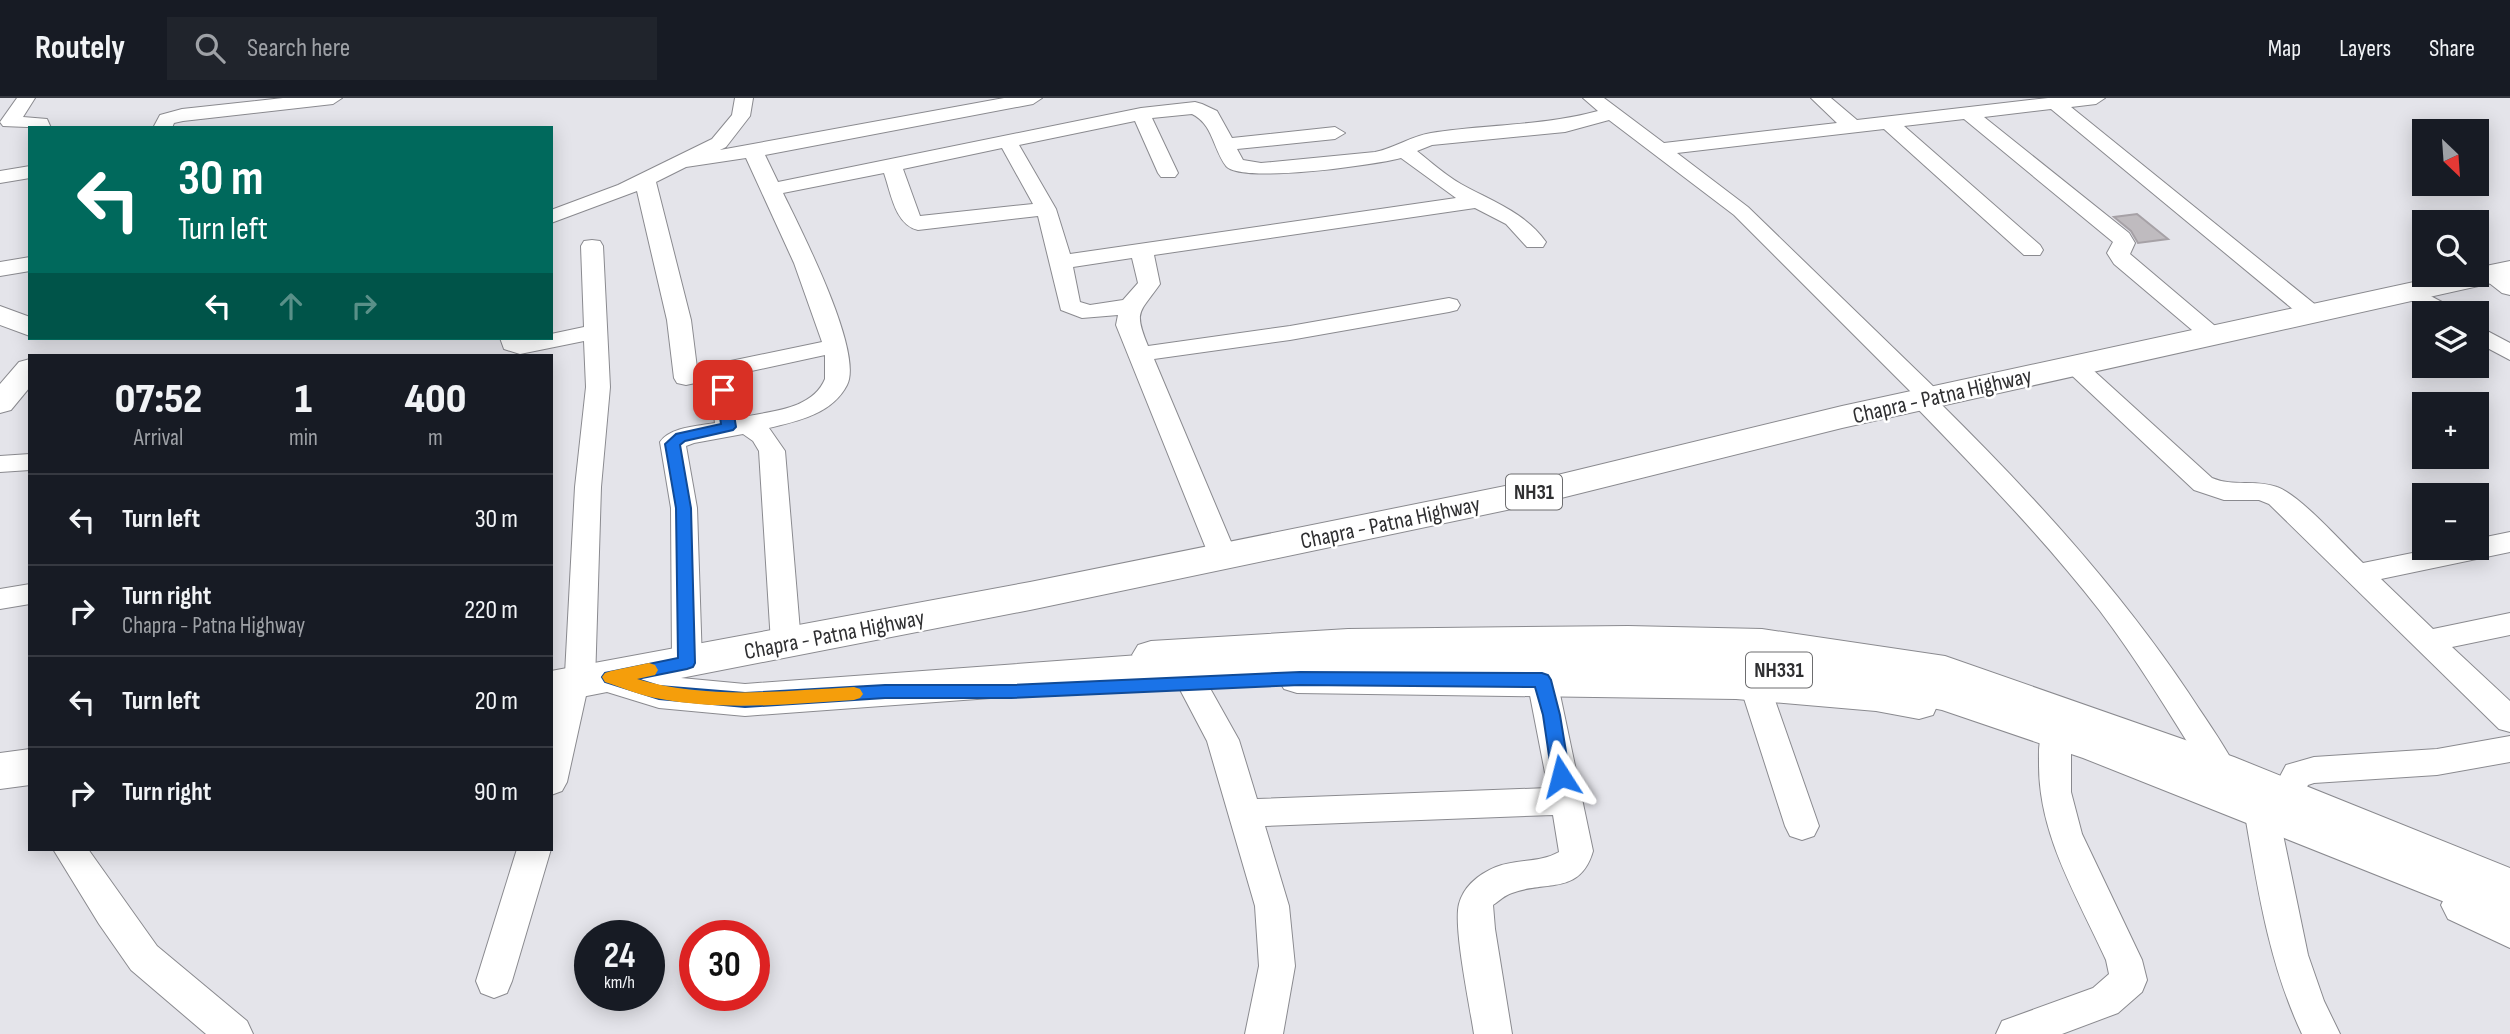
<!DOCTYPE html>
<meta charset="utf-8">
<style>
body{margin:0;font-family:"Sofia Sans Condensed",sans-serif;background:#20242c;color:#f1f3f6;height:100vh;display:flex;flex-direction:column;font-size:26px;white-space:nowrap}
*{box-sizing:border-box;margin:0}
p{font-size:23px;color:#9ea1a6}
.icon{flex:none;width:38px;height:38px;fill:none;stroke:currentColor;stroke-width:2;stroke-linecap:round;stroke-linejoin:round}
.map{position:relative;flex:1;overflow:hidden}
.panel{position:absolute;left:28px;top:256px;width:525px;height:497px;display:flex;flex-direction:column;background:#171b24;border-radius:0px;box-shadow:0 4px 18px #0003}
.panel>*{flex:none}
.guide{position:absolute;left:28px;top:28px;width:525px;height:214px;border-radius:0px;box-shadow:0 4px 18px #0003;background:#00695c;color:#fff;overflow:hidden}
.needle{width:46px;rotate:155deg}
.fabs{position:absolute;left:2412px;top:21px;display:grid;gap:14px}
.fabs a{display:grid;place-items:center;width:77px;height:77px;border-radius:0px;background:#171b24;box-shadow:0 4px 18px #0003;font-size:35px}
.speed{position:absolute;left:574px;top:822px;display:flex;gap:14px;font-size:35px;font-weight:700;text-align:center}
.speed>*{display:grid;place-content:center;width:91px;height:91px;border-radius:50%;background:#171b24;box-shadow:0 4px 18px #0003;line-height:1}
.speed small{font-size:18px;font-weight:400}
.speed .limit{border:10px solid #d22;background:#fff;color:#111}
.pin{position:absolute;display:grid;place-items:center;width:60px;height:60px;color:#fff;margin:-30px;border-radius:14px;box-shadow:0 4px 10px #0006}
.me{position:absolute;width:77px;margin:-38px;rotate:351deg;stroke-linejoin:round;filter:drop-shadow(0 0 5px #0008)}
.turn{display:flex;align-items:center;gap:24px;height:147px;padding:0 35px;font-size:32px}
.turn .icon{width:91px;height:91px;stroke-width:2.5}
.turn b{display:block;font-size:49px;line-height:60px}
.lanes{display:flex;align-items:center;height:66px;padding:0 35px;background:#0003;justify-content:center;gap:35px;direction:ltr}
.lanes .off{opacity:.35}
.eta{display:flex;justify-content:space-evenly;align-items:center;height:119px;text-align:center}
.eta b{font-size:42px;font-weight:800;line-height:49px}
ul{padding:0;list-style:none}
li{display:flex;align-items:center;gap:21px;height:91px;padding:0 35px;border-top:2px solid #363941}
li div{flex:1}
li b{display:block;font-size:26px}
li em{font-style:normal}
header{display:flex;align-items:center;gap:42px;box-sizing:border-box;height:98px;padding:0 35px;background:#171b24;border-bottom:2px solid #363941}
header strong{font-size:33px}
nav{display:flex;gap:38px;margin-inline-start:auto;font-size:24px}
.search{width:490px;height:63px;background:#20242c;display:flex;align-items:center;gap:18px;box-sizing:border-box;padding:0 24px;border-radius:0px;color:#9ea1a6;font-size:26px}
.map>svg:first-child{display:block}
.building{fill:#bfbbbf;stroke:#a6a1a6;stroke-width:2}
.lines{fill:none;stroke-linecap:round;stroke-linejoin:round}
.minor-casing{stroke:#8a8a8f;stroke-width:2}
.tertiary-casing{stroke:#8a8a8f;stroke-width:2}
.trunk-casing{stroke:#8a8a8f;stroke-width:2}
.minor{fill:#fff;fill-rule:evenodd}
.tertiary{fill:#fff;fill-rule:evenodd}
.trunk{fill:#fff;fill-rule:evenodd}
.route{fill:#1a73e8;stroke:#114b97;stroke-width:2}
.slow{fill:#f59e0b}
.labels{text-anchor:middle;stroke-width:5;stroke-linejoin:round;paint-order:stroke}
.shield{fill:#fff;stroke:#6d6d6f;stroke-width:2}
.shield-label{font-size:21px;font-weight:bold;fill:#2f2f31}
.street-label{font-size:23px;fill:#2f2f31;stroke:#fff}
</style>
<header>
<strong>Routely</strong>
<div class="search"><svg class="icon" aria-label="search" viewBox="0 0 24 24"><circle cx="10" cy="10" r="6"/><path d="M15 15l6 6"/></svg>Search here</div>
<nav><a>Map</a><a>Layers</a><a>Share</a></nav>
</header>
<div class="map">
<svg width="2510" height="936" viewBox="0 0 2510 936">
<rect width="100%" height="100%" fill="#e4e4ea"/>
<!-- building -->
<path class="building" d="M 2137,116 L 2168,141 L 2138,145 L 2131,133 L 2114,119 Z"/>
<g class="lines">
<!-- minor casing -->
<g class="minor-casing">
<path id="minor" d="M 17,0 L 35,0 L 23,19 L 47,21 L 51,30 L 3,28 L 0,24 Z
M 283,0 L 342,0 L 333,6 L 183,23 L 174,25 L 172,30 L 153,30 L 160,17 L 182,11 Z
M 735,0 L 753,0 L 750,18 L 726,49 L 720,52 L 1004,0 L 1042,0 L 1033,6 L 765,57 L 778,84 L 1141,10 L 1195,4 L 1202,6 L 1217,13 L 1232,40 L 1335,29 L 1345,35 L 1335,41 L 1237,51 L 1243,62 L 1261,65 L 1375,54 C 1395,50 1411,38 1431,35 C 1487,26 1543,28 1598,13 L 1583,0 L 1604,0 L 1664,45 L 1837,25 L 1811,0 L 1831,0 L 1857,22 L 2048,0 L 2105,0 L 2096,6 L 2071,9 L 2322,212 L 2325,217 L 2322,222 L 2306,222 L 2051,11 L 1984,19 L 2129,135 L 2135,145 L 2130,156 L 2221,233 L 2225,238 L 2221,243 L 2205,243 L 2114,166 L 2107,155 L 2113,144 L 1964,21 L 1904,28 L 2040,147 L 2043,152 L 2040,157 L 2024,157 L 1884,31 L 1677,55 L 1748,109 L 1939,294 L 1942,299 L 1939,304 C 2030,394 2116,487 2188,594 C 2204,619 2222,643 2236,670 L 2231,679 L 2220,683 L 2209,679 C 2174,623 2140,566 2100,513 C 2043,440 1978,373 1913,306 L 1910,301 L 1913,296 L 1734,117 L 1609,22 L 1565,34 L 1432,47 L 1417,53 C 1431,64 1445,77 1461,86 C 1491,103 1525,114 1546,144 L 1543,149 L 1527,149 L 1506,126 L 1475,110 L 1154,157 L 1160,186 C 1140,215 1133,212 1148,248 L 1290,228 L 1449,200 L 1457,202 L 1460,207 L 1457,212 L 1449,214 L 1290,242 L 1154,261 L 1237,458 L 1233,465 L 1223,468 L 1213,465 L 1209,458 L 1116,227 L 1118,217 L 1082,220 L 1061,212 L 1038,118 L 918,132 C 895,127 891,95 884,75 L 783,95 C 800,130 864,254 847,287 C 832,316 798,323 769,330 L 785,353 L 801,545 L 796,553 L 786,556 L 776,553 L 771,545 L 759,353 L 753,343 L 743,336 L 694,345 L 686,348 L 697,410 L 702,565 L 698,573 L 687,576 L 676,573 L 672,565 L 671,410 L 660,344 C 670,329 698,328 715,325 L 709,282 L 686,287 L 677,285 L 674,280 L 667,222 L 637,93 L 551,125 L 551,112 L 618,87 L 712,41 L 732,17 ZM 1192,16 C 1213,26 1213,51 1226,68 C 1241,86 1375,67 1401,60 L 1456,100 L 1070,156 L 1056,111 L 1019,47 L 1135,23 L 1158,75 L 1161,79 L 1175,79 L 1178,75 L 1152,20 ZM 1002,50 L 1033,106 L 920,118 L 903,71 ZM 746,60 L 794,165 L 822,244 L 697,270 L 691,222 L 656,84 L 686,69 ZM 1132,160 L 1138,185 L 1123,202 L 1090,207 L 1080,204 L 1073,169 ZM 825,257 L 825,281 C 812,313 767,313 739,320 L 733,277 Z
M 30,68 L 30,80 L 0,85 L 0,73 Z
M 592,142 L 600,143 L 603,148 L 610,289 L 601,389 L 595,584 L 587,593 L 567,684 L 562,693 L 551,697 C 551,667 544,598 565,576 L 575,389 L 586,289 L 584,243 L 520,256 L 504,251 L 500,240 L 551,240 L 551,236 L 584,229 L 581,148 L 584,143 Z
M 30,159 L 30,173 L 0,178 L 0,164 Z
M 2490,170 L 2510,180 L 2510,197 L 2502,195 L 2479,177 L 2482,172 Z
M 2412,188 L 2453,210 L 2456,215 L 2429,215 L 2401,195 L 2404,190 Z
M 2476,227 L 2510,245 L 2510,262 L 2476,244 Z
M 2074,260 L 2082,262 L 2212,380 C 2233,389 2256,381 2277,389 C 2300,397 2343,446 2363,465 L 2437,450 L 2476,450 L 2476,441 L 2510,434 L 2510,454 L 2381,481 L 2433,531 L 2510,515 L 2510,537 L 2452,549 L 2510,603 L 2510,634 L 2499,631 L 2269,406 L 2259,402 L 2224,402 L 2194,392 L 2066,272 L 2062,267 L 2066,262 Z
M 30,356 L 30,372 L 0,374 L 0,358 Z
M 30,486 L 30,506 L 0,511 L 0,491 Z
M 1542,570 L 1553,574 L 1557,582 L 1593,753 C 1580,798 1545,782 1512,795 C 1505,797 1499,803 1493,807 L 1495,831 L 1512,936 L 1474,936 C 1470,909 1453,829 1459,806 C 1464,788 1479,776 1496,769 C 1516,761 1540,765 1559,754 L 1553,717 L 1265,728 L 1289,808 L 1295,868 L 1283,936 L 1245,936 L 1259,868 L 1255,808 L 1207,643 L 1176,584 L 1180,576 L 1191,572 L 1202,576 L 1239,642 L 1257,701 L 1548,690 L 1527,582 L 1531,574 Z
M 1755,576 L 1766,580 L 1770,588 L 1819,728 L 1814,738 L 1802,742 L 1790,738 L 1785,728 L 1740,588 L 1744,580 Z
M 2055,629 L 2066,633 L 2071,642 L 2071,694 L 2082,736 L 2142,862 L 2147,882 L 2142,894 L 2118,915 L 2062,936 L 1996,936 L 2002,923 L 2093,890 L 2109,876 L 2106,862 C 2077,798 2038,736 2039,665 C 2039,653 2038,644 2044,633 Z
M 2510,638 L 2510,664 L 2437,677 L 2314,685 L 2308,687 L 2297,709 L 2285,712 L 2274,709 L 2279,717 L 2308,857 L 2324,903 L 2340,936 L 2302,936 C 2269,866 2258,792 2245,717 L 2250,707 L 2262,703 L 2273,707 L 2269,699 L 2286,667 L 2314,659 L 2437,651 Z
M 53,751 L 88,751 L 157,848 L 247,923 L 253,936 L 206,936 L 131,872 L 99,826 Z
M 517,751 L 551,751 L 512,883 L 507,895 L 494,900 L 481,895 L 476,883 Z"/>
</g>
<!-- tertiary casing -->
<g class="tertiary-casing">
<path id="tertiary" d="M 0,208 L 30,219 L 30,238 L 0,227 Z
M 30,261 L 30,289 L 11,312 L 0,315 L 0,286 L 19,264 Z
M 1628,528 L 1762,531 L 1945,558 L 2234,659 L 2510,770 L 2510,808 L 2503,805 L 2510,809 L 2510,850 L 2448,821 L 2441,807 L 2448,793 L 2462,788 L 2206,681 L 1942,586 L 1762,559 L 1628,556 L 1348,559 L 1151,571 L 1138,567 L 1132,557 L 1138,547 L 1151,543 L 1348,531 Z
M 1297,567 L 1736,571 L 1876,583 L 1933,595 L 1938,606 L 1933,617 L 1919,621 L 1876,613 L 1736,601 L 1297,595 L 1284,591 L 1278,581 L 1284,571 Z"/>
</g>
<!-- trunk casing -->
<g class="trunk-casing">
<path id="trunk" d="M 2510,163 L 2510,181 L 1842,330 L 1545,404 L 1030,512 L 681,580 L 745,586 L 1180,554 L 1519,545 L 1680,547 L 1852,562 L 1945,580 L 2113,636 L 2510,788 L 2510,830 L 2083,660 L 1942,612 L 1852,594 L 1680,579 L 1519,575 L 1180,586 L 745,618 L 659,610 L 607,594 L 551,605 L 551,573 L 1030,484 L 1545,380 L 1842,308 L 2446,177 L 2476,177 L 2476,170 Z
M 30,651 L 30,687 L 0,691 L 0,655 Z"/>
</g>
<!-- minor -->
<use href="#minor" class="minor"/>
<!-- tertiary -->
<use href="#tertiary" class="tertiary"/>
<!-- trunk -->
<use href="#trunk" class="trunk"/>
</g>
<!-- route -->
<path class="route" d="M 723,288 L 730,292 L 736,329 L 733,332 L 685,343 L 680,347 L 691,410 L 695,565 L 693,569 L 687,571 L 637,581 L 659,588 L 745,595 L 885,587 L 1011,587 L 1300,574 L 1542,575 L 1548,577 L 1551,582 L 1560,617 L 1570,678 L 1567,683 L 1561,685 L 1555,683 L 1552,678 L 1543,617 L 1535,589 L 1300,587 L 1011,600 L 885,600 L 745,609 L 659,601 L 605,584 L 602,579 L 605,575 L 678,560 L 676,410 L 665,346 L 676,336 L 721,326 L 716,292 Z"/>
<!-- slow -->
<path class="slow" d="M 649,565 L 655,567 L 658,572 L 655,577 L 637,581 C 707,602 782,593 854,589 L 860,591 L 863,596 L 860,600 L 854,602 C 790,606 725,613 661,601 C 642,598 623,590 605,584 L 602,579 L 605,575 L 611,573 Z"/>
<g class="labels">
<!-- shield labels -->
<g class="shield">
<rect x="1506" y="376.5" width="56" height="35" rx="5"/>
<rect x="1746" y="554.5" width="66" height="35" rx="5"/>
</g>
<g class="shield-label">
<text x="1534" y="401">NH31</text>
<text x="1779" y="579">NH331</text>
</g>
<!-- street labels -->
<g class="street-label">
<text transform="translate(1942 297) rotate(-13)" y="8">Chapra - Patna Highway</text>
<text transform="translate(1390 424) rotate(-12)" y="8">Chapra - Patna Highway</text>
<text transform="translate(834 536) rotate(-11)" y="8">Chapra - Patna Highway</text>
</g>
</g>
</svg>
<div class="fabs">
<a><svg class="needle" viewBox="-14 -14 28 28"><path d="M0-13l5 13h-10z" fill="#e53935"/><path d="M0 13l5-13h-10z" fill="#9ea1a6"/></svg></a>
<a><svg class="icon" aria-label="search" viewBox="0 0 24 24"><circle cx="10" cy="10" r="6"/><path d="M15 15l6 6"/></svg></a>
<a><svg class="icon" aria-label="layers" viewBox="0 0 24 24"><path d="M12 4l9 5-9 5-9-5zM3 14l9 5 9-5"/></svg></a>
<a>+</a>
<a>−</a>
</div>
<div class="speed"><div>24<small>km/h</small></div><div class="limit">30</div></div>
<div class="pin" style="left:723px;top:292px;background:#d93025"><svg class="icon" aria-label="arrive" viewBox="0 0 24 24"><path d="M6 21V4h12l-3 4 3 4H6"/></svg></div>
<svg class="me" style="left:1561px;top:678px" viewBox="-20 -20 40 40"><path d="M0-17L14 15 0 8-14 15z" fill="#1a73e8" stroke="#fff" stroke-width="4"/></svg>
<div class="guide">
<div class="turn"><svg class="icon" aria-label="left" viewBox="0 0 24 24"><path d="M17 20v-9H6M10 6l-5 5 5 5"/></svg><div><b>30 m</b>Turn left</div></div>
<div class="lanes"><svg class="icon" aria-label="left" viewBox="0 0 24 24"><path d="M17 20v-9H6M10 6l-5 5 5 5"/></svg><svg class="icon off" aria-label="ahead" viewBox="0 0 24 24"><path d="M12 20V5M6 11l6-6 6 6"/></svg><svg class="icon off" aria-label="right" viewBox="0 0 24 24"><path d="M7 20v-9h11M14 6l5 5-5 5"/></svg></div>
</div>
<section class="panel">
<div class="eta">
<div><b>07:52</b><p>Arrival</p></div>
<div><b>1</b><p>min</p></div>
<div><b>400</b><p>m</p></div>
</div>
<ul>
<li><svg class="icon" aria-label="left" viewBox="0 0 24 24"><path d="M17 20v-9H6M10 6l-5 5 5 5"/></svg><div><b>Turn left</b></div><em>30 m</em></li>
<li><svg class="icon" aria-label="right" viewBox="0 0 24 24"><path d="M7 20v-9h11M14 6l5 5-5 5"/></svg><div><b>Turn right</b><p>Chapra - Patna Highway</p></div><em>220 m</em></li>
<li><svg class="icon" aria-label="left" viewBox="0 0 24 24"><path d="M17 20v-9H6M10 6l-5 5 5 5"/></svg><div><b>Turn left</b></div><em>20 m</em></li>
<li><svg class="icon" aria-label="right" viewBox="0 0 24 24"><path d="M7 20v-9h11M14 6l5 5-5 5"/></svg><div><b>Turn right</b></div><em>90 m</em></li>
</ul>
</section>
</div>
